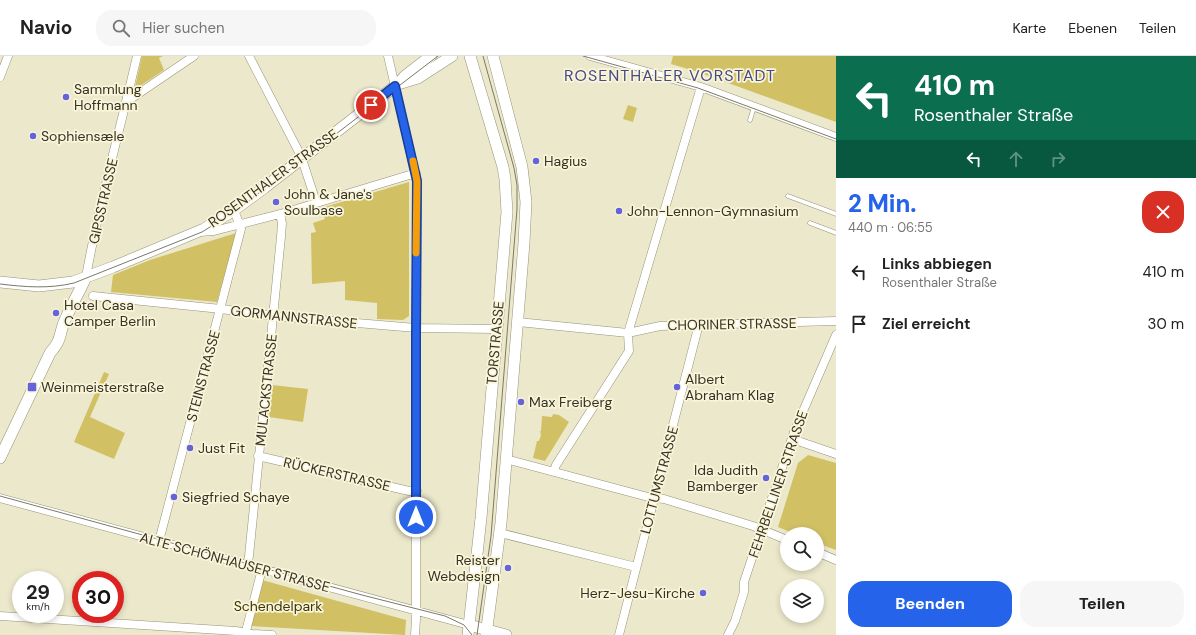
<!DOCTYPE html>
<html lang="de">
<meta charset="utf-8">
<style>
body{margin:0;font-family:"DM Sans",sans-serif;background:#f6f6f6;color:#222;height:100vh;display:flex;flex-direction:column;font-size:15px;white-space:nowrap}
*{box-sizing:border-box;margin:0}
p{font-size:13px;color:#767676}
.icon{flex:none;width:22px;height:22px;fill:none;stroke:currentColor;stroke-width:2;stroke-linecap:round;stroke-linejoin:round}
.map{position:relative;flex:1;overflow:hidden}
.drawer{display:flex;flex-direction:column;background:#fff;width:360px}
.drawer>*{flex:none}
.guide{background:#0b6e4f;color:#fff;overflow:hidden}
.controls{position:absolute;left:780px;top:471px;display:grid;gap:8px}
.controls a{display:grid;place-items:center;width:44px;height:44px;border-radius:50%;background:#fff;box-shadow:0 2px 6px #0003;font-size:20px}
.speed{position:absolute;left:12px;top:515px;display:flex;gap:8px;font-size:20px;font-weight:700;text-align:center}
.speed>*{display:grid;place-content:center;width:52px;height:52px;border-radius:50%;background:#fff;box-shadow:0 2px 6px #0003;line-height:1}
.speed small{font-size:10px;font-weight:400}
.speed .limit{border:6px solid #d22;background:#fff;color:#111}
.pin{position:absolute;display:grid;place-items:center;width:34px;height:34px;color:#fff;margin:-17px;border:2px solid #fff;border-radius:50%;box-shadow:0 1px 4px #0007}
.me{position:absolute;width:44px;margin:-22px;rotate:0deg;stroke-linejoin:round;filter:drop-shadow(0 0 3px #0008)}
.turn{display:flex;align-items:center;gap:14px;height:84px;padding:0 12px;font-size:18px}
.turn .icon{width:52px;height:52px;stroke-width:2.5}
.turn b{display:block;font-size:28px;line-height:34px}
.lanes{display:flex;align-items:center;height:38px;padding:0 12px;background:#0003;justify-content:center;gap:20px;direction:ltr}
.lanes .off{opacity:.35}
.round{display:grid;place-items:center;flex:none;width:42px;height:42px;border-radius:16px;background:#f6f6f6}
.summary{display:flex;align-items:center;justify-content:space-between;height:68px;padding:0 12px}
h1{font-size:24px;font-weight:800;line-height:30px;color:#2563eb}
.button{display:flex;gap:8px;margin-top:auto;padding:8px 12px}
.button a{flex:1;height:46px;border-radius:16px;background:#2563eb;color:#fff;font-size:16px;font-weight:800;line-height:46px;text-align:center}
.button a+a{background:#f6f6f6;color:#222}
ul{padding:0;list-style:none}
li{display:flex;align-items:center;gap:12px;height:52px;padding:0 12px}
li div{flex:1}
li b{display:block;font-size:15px}
li em{font-style:normal}
header{display:flex;align-items:center;gap:24px;box-sizing:border-box;height:56px;padding:0 20px;background:#fff;border-bottom:1px solid #e0e0e0}
header strong{font-size:19px}
nav{display:flex;gap:22px;margin-inline-start:auto;font-size:14px}
.search{width:280px;height:36px;background:#f6f6f6;display:flex;align-items:center;gap:10px;box-sizing:border-box;padding:0 14px;border-radius:16px;color:#767676;font-size:15px}
main{display:flex;flex:1;min-height:0}
.map>svg:first-child{display:block}
.green{fill:#d1c064}
.lines{fill:none;stroke-linecap:round;stroke-linejoin:round}
.lane-casing{stroke:#979378;stroke-width:5}
.street-casing{stroke:#979378;stroke-width:9}
.secondary-casing{stroke:#979378;stroke-width:12}
.lane{stroke:#fff;stroke-width:4}
.street{stroke:#fff;stroke-width:8}
.secondary{stroke:#fff;stroke-width:11}
.tram{stroke:#7c7967;stroke-width:1}
.route-casing{stroke:#184099;stroke-width:10}
.route{stroke:#2563eb;stroke-width:7}
.slow{stroke:#f59e0b;stroke-width:7}
.poi-dot{fill:#6563dc;stroke:#faf5d8;stroke-width:1.5}
.labels{text-anchor:middle;stroke-width:3.5;stroke-linejoin:round;paint-order:stroke}
.poi-label{font-size:14px;fill:#343227;stroke:#faf5d8;text-anchor:start}
.street-label{font-size:14px;fill:#343227;stroke:#faf5d8}
.park-label{font-size:14px;fill:#3d3609;stroke:#faf5d8}
.quarter-label{font-size:16px;letter-spacing:1px;fill:#464986;stroke:#faf5d8}
</style>
<header>
<strong>Navio</strong>
<div class="search"><svg class="icon" aria-label="search" viewBox="0 0 24 24"><circle cx="10" cy="10" r="6"/><path d="M15 15l6 6"/></svg>Hier suchen</div>
<nav><a>Karte</a><a>Ebenen</a><a>Teilen</a></nav>
</header>
<main>
<div class="map">
<svg width="836" height="579" viewBox="0 0 836 579">
<rect width="100%" height="100%" fill="#ece8cb"/>
<!-- green -->
<path class="green" d="M 142,0 L 163,0 L 159,2 L 164,14 L 137,32 L 135,31 Z
M 673,0 L 836,0 L 836,66 L 695,15 L 671,8 Z
M 628,49 L 637,52 L 633,66 L 623,63 Z
M 409,126 L 409,260 L 403,264 L 377,263 L 377,247 L 345,244 L 345,225 L 312,228 L 311,177 L 316,176 L 313,167 L 325,163 L 321,152 Z
M 236,177 L 217,246 L 111,236 L 113,219 L 150,204 Z
M 104,316 L 109,318 L 90,361 L 125,377 L 114,403 L 74,386 Z
M 272,329 L 308,333 L 303,366 L 269,361 Z
M 553,358 L 559,359 L 569,366 L 545,405 L 533,402 L 537,385 L 539,385 L 541,379 L 540,375 L 541,375 L 542,360 L 552,361 Z
M 808,399 L 836,407 L 836,494 L 817,487 L 817,478 L 795,478 L 778,471 L 798,407 Z
M 262,524 L 406,564 L 405,579 L 251,570 Z"/>
<g class="lines">
<!-- lane casing -->
<g class="lane-casing">
<path id="lane" d="M 750,64 L 754,51
M 788,140 L 836,158
M 810,167 L 836,177"/>
</g>
<!-- street casing -->
<g class="street-casing">
<path id="street" d="M 249,0 L 301,100 L 316,146
M 388,0 L 417,125 L 416,281 L 416,563 L 415,579
M 590,0 L 701,31 L 836,81
M 0,21 L 8,0
M 127,41 L 132,42 L 194,0
M 199,176 L 214,175 L 280,158 L 416,117
M 86,221 C 99,147 120,74 137,0
M 93,240 L 221,253 L 274,260 L 416,272 L 496,273
M 518,266 L 628,277 L 660,270 L 836,265
M 792,383 L 836,398
M 258,400 L 409,435 L 417,435
M 506,403 L 648,441 L 664,443 L 753,470 L 787,484
M 554,415 L 556,409 L 629,295 L 628,277 L 701,31
M 0,442 L 469,569
M 500,477 L 636,511
M 159,485 L 241,173 L 234,154
M 817,496 L 836,504
M 247,510 L 249,500 L 281,181 L 282,167 L 280,158
M 0,560 L 236,575 L 252,578 L 272,579
M 245,579 L 262,513
M 619,579 L 699,268
M 728,579 L 735,565 L 744,536 L 744,526 L 794,376 L 836,279"/>
</g>
<!-- secondary casing -->
<g class="secondary-casing">
<path id="secondary" d="M 398,28 L 418,22 L 452,0
M 0,226 L 39,230 L 73,226 L 113,211 L 204,173 L 234,154 L 264,132 L 398,28 L 405,20 L 431,0
M 0,402 L 50,297 C 60,286 59,282 63,269 C 69,253 79,237 86,221
M 469,569 L 506,579
M 468,579 L 481,462 L 507,156 L 505,123 L 503,111 L 470,0
M 486,579 L 501,467 L 524,187 L 526,146 L 522,111 L 493,0"/>
</g>
<!-- lane -->
<use href="#lane" class="lane"/>
<!-- street -->
<use href="#street" class="street"/>
<!-- secondary -->
<use href="#secondary" class="secondary"/>
<!-- tram -->
<path class="tram" d="M 583,0 L 698,32 L 836,83
M 0,228 C 25,231 49,233 74,227 L 202,176 L 234,156 L 438,0
M 0,440 L 362,539 L 445,560 L 464,569 L 472,579
M 477,579 L 491,480 L 517,153 L 517,129 L 514,112 L 483,0"/>
</g>
<g class="lines">
<!-- route casing -->
<g class="route-casing">
<path id="route" d="M 371,49 L 395,30 L 417,125 L 416,281 L 416,461"/>
</g>
<!-- route -->
<use href="#route" class="route"/>
<!-- slow -->
<path class="slow" d="M 413,105 L 417,125 L 416,197"/>
</g>
<!-- markers -->
<g class="poi-dot">
<circle cx="66" cy="41" r="4"/>
<circle cx="33" cy="80" r="4"/>
<circle cx="536" cy="105" r="4"/>
<circle cx="276" cy="146" r="4"/>
<circle cx="619" cy="155" r="4"/>
<circle cx="56" cy="257" r="4"/>
<rect x="27" y="326" width="10" height="10" rx="2"/>
<circle cx="677" cy="331" r="4"/>
<circle cx="521" cy="346" r="4"/>
<circle cx="190" cy="392" r="4"/>
<circle cx="766" cy="422" r="4"/>
<circle cx="174" cy="441" r="4"/>
<circle cx="508" cy="512" r="4"/>
<circle cx="703" cy="537" r="4"/>
</g>
<g class="labels">
<!-- poi labels -->
<g class="poi-label">
<text x="74" y="38">Sammlung<tspan x="74" dy="16">Hoffmann</tspan></text>
<text x="41" y="85">Sophiensæle</text>
<text x="544" y="110">Hagius</text>
<text x="284" y="143">John &amp; Jane's<tspan x="284" dy="16">Soulbase</tspan></text>
<text x="627" y="160">John-Lennon-Gymnasium</text>
<text x="64" y="254">Hotel Casa<tspan x="64" dy="16">Camper Berlin</tspan></text>
<text x="685" y="328">Albert<tspan x="685" dy="16">Abraham Klag</tspan></text>
<text x="41" y="336">Weinmeisterstraße</text>
<text x="529" y="351">Max Freiberg</text>
<text x="198" y="397">Just Fit</text>
<text x="758" y="419" text-anchor="end">Ida Judith<tspan x="758" dy="16">Bamberger</tspan></text>
<text x="182" y="446">Siegfried Schaye</text>
<text x="500" y="509" text-anchor="end">Reister<tspan x="500" dy="16">Webdesign</tspan></text>
<text x="695" y="542" text-anchor="end">Herz-Jesu-Kirche</text>
</g>
<!-- street labels -->
<g class="street-label">
<text transform="translate(273 122) rotate(-36)" y="5">ROSENTHALER STRASSE</text>
<text transform="translate(103 145) rotate(-77)" y="5">GIPSSTRASSE</text>
<text transform="translate(294 261) rotate(6)" y="5">GORMANNSTRASSE</text>
<text transform="translate(732 268) rotate(-1)" y="5">CHORINER STRASSE</text>
<text transform="translate(495 287) rotate(-85)" y="5">TORSTRASSE</text>
<text transform="translate(203 320) rotate(-75)" y="5">STEINSTRASSE</text>
<text transform="translate(266 334) rotate(-84)" y="5">MULACKSTRASSE</text>
<text transform="translate(337 418) rotate(13)" y="5">RÜCKERSTRASSE</text>
<text transform="translate(659 424) rotate(-75)" y="5">LOTTUMSTRASSE</text>
<text transform="translate(778 428) rotate(-71)" y="5">FEHRBELLINER STRASSE</text>
<text transform="translate(235 506) rotate(15)" y="5">ALTE SCHÖNHAUSER STRASSE</text>
</g>
<!-- park labels -->
<g class="park-label">
<text x="278" y="555">Schendelpark</text>
</g>
<!-- quarter labels -->
<g class="quarter-label">
<text x="670" y="25">ROSENTHALER VORSTADT</text>
</g>
</g>
</svg>
<div class="controls">
<a><svg class="icon" aria-label="search" viewBox="0 0 24 24"><circle cx="10" cy="10" r="6"/><path d="M15 15l6 6"/></svg></a>
<a><svg class="icon" aria-label="layers" viewBox="0 0 24 24"><path d="M12 4l9 5-9 5-9-5zM3 14l9 5 9-5"/></svg></a>
</div>
<div class="speed"><div>29<small>km/h</small></div><div class="limit">30</div></div>
<div class="pin" style="left:371px;top:49px;background:#d93025"><svg class="icon" aria-label="arrive" viewBox="0 0 24 24"><path d="M6 21V4h12l-3 4 3 4H6"/></svg></div>
<svg class="me" style="left:416px;top:461px" viewBox="-20 -20 40 40"><circle r="17" fill="#2563eb" stroke="#fff" stroke-width="3"/><path d="M0-11L8 9 0 5-8 9z" fill="#fff"/></svg>
</div>
<section class="drawer">
<div class="guide">
<div class="turn"><svg class="icon" aria-label="left" viewBox="0 0 24 24"><path d="M17 20v-9H6M10 6l-5 5 5 5"/></svg><div><b>410 m</b>Rosenthaler Straße</div></div>
<div class="lanes"><svg class="icon" aria-label="left" viewBox="0 0 24 24"><path d="M17 20v-9H6M10 6l-5 5 5 5"/></svg><svg class="icon off" aria-label="ahead" viewBox="0 0 24 24"><path d="M12 20V5M6 11l6-6 6 6"/></svg><svg class="icon off" aria-label="right" viewBox="0 0 24 24"><path d="M7 20v-9h11M14 6l5 5-5 5"/></svg></div>
</div>
<div class="summary"><div><h1>2 Min.</h1><p>440 m · 06:55</p></div><a class="round" style="background:#d93025;color:#fff"><svg class="icon" aria-label="close" viewBox="0 0 24 24"><path d="M6 6l12 12M18 6L6 18"/></svg></a></div>
<ul>
<li><svg class="icon" aria-label="left" viewBox="0 0 24 24"><path d="M17 20v-9H6M10 6l-5 5 5 5"/></svg><div><b>Links abbiegen</b><p>Rosenthaler Straße</p></div><em>410 m</em></li>
<li><svg class="icon" aria-label="arrive" viewBox="0 0 24 24"><path d="M6 21V4h12l-3 4 3 4H6"/></svg><div><b>Ziel erreicht</b></div><em>30 m</em></li>
</ul>
<div class="button"><a>Beenden</a><a>Teilen</a></div>
</section>
</main>
